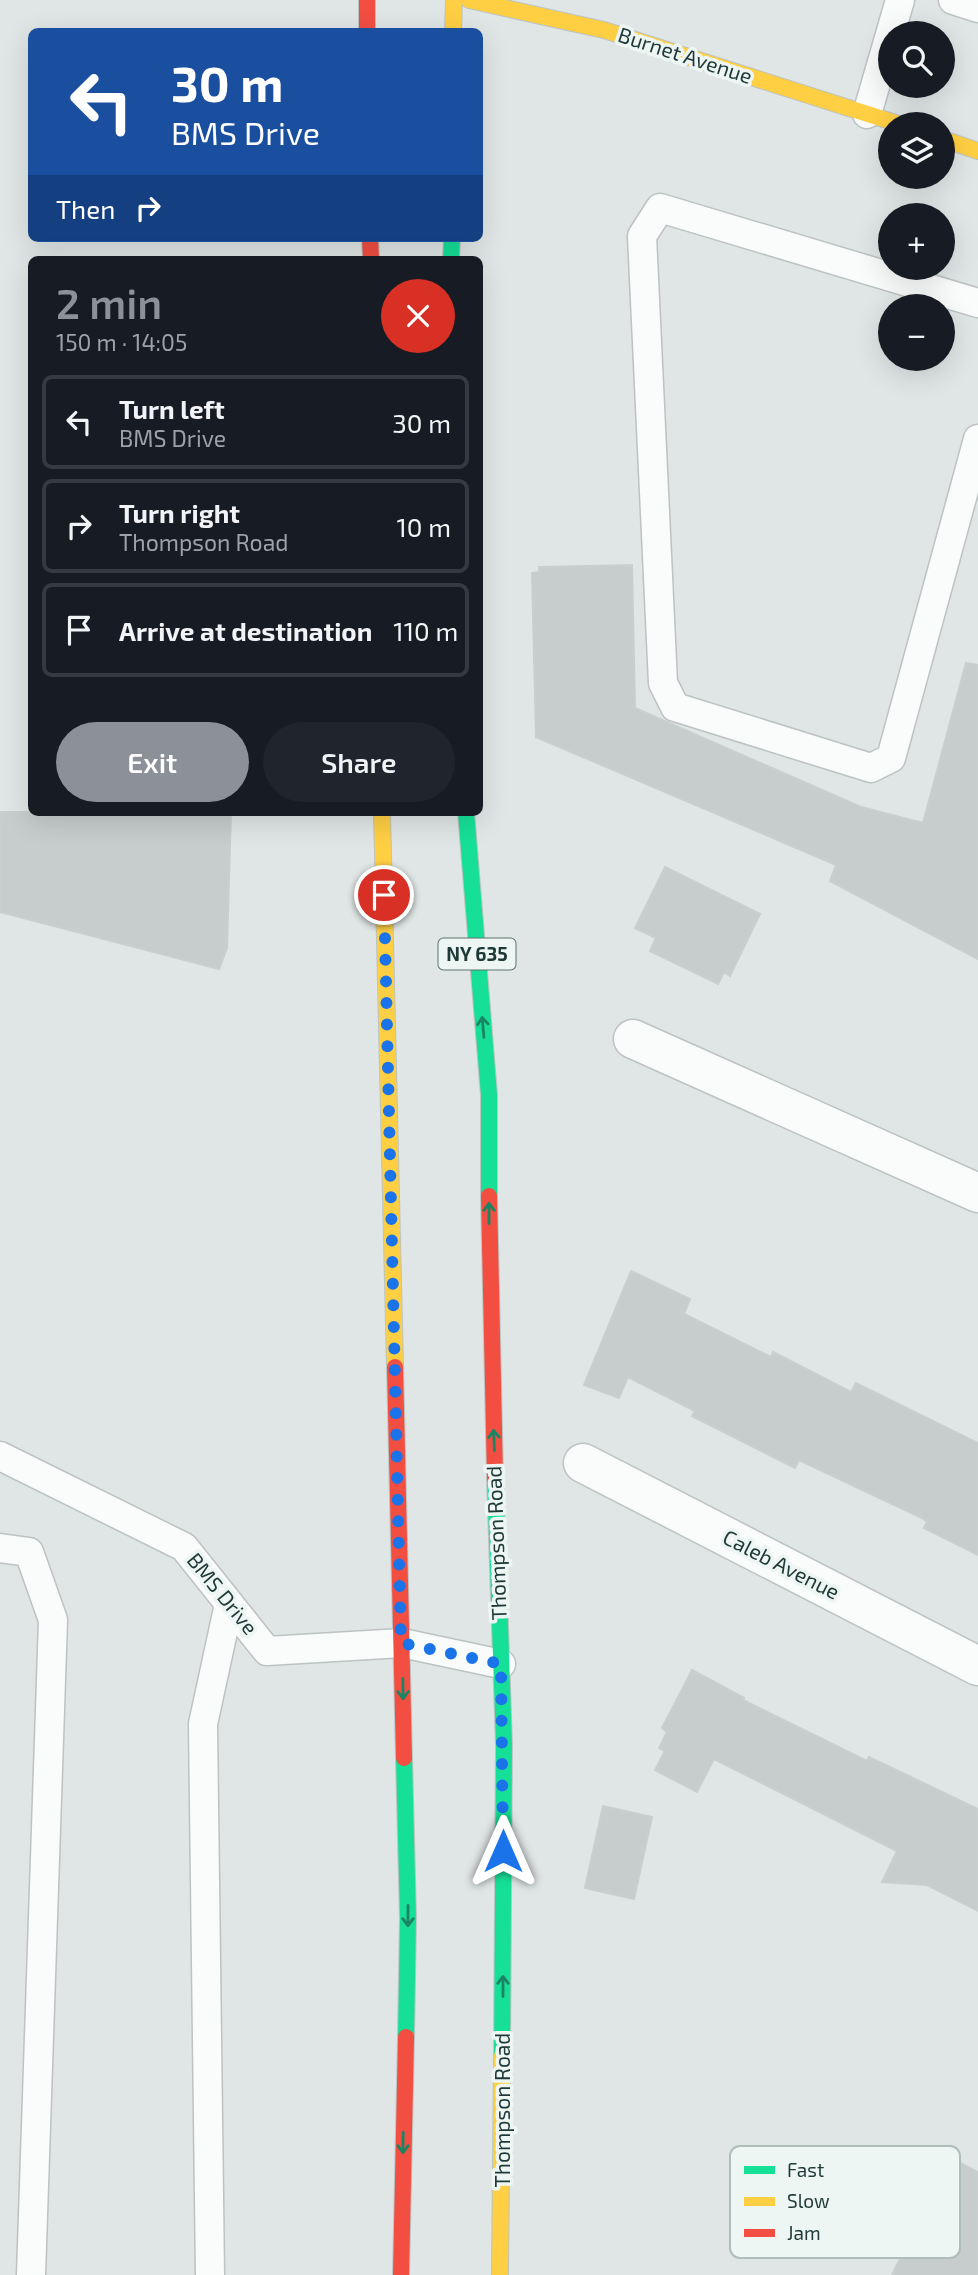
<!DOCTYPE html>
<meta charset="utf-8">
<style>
body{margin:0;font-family:"Exo 2",sans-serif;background:#20242c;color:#f1f3f6;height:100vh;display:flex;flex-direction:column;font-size:26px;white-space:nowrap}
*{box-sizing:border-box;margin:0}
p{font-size:23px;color:#9ea1a6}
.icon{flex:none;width:38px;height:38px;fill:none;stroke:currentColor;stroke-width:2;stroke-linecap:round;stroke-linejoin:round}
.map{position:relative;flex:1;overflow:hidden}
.panel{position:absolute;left:28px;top:256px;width:455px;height:560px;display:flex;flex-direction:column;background:#171b24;border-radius:10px;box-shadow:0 7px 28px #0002}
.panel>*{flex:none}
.top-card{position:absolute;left:28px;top:28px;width:455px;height:214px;border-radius:10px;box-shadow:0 7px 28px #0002;background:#1a4fa0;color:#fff;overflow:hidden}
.tools{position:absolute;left:878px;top:21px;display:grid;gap:14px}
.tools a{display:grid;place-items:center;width:77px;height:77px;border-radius:50%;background:#171b24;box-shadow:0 7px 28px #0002;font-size:35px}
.pin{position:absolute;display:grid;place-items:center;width:60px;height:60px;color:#fff;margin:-30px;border:4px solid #fff;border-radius:50%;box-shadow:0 2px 7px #0007}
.me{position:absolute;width:77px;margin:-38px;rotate:0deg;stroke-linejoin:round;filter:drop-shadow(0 0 5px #0008)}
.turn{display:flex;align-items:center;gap:24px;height:147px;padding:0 28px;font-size:32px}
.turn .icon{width:91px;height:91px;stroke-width:2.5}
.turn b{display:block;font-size:49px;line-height:60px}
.then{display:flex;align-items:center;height:66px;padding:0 28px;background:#0003;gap:14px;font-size:26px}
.round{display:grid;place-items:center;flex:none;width:74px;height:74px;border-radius:37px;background:#20242c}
.overview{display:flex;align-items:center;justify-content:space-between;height:119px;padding:0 28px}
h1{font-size:42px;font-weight:600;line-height:52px;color:#8c9099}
.action{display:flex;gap:14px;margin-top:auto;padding:14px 28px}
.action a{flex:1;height:80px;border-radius:42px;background:#8c9099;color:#fff;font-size:28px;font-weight:600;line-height:80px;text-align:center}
.action a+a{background:#20242c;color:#f1f3f6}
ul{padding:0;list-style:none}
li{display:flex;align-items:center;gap:21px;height:94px;margin:0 14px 10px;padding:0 14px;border:4px solid #363941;border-radius:10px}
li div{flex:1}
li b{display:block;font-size:26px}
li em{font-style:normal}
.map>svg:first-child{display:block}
.building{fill:#c7cdcc;stroke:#c8cfce;stroke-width:2}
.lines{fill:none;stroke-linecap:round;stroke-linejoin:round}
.lane-casing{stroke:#bcc3c2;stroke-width:31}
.street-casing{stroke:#bcc3c2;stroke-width:41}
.fast-casing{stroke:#bcc4c2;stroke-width:18}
.slow-casing{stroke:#bcc4c2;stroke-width:18}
.jam-casing{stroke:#bcc4c2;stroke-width:18}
.lane{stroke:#fafbfb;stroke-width:28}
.street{stroke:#fafbfb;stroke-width:38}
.fast{stroke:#16e098;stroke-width:16}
.slow{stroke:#ffcf43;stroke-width:16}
.jam{stroke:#f24e42;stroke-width:16}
.oneway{stroke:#1a8463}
.route{stroke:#1a73e8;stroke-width:12;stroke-dasharray:0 21.6}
.labels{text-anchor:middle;stroke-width:7;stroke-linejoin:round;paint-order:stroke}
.shield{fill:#edf6f3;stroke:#5c726f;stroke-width:2}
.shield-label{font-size:19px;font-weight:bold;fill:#1e3937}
.street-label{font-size:21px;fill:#1e3937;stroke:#edf6f3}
.key{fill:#edf6f3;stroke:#afbdbb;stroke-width:2}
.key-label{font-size:19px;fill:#1e3937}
</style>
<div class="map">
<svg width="978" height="2275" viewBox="0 0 978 2275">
<rect width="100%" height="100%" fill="#dfe6e5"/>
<!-- building -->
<path class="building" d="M 632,565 L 635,708 L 861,807 L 923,823 L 966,663 L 978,665 L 978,959 L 830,881 L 836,865 L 536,737 L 532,573 L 539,572 L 539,567 Z
M 0,812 L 231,812 L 227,948 L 219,969 L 0,912 Z
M 665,867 L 760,914 L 730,976 L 724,972 L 718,984 L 650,951 L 656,938 L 635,928 Z
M 631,1271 L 690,1299 L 684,1314 L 771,1357 L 773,1352 L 851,1392 L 856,1383 L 978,1443 L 978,1555 L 924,1528 L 927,1522 L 922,1518 L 799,1460 L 795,1468 L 692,1416 L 695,1411 L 628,1377 L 619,1398 L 584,1385 Z
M 692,1670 L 744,1698 L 743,1700 L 867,1761 L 869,1757 L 978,1809 L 978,1911 L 927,1885 L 882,1882 L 897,1851 L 714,1759 L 697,1792 L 655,1770 L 665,1751 L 659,1748 L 667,1732 L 662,1728 Z
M 603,1806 L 652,1817 L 634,1899 L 585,1888 Z
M 941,2153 L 978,2172 L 978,2275 L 892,2275 L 923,2212 L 914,2208 Z"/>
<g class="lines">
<!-- lane casing -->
<g class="lane-casing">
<path id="lane" d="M 953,0 L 978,8
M 867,114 L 900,0
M 978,303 L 660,208 L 642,236 L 663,683 L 675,707 L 871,768 L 891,758 L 978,439
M 0,1456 L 184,1547 L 267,1651 L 402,1643 L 501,1664
M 0,1548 L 29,1552 L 53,1620 L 31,2275
M 210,2275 L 203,1724 L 229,1604"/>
</g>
<!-- street casing -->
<g class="street-casing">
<path id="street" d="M 633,1039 L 978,1193
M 583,1463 L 978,1666"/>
</g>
<!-- fast casing -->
<g class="fast-casing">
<path id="fast" d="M 451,259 L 452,238
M 466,812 L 489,1095 L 489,1196
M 495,1477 L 504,1745 L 502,2056
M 404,1758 L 408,1918 L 406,2037"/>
</g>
<!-- slow casing -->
<g class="slow-casing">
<path id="slow" d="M 469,0 L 604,30 L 899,124
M 453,32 L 454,0
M 943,139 L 978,151
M 382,812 L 395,1367
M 500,2275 L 502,2056"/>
</g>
<!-- jam casing -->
<g class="jam-casing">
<path id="jam" d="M 367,0 L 367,32
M 370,238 L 371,259
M 489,1196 L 495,1477
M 395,1367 L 404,1758
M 401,2275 L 406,2037"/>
</g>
<!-- lane -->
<use href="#lane" class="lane"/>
<!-- street -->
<use href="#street" class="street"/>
<!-- fast -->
<use href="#fast" class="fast"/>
<!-- slow -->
<use href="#slow" class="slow"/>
<!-- jam -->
<use href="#jam" class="jam"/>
</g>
<!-- one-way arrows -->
<defs><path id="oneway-shaft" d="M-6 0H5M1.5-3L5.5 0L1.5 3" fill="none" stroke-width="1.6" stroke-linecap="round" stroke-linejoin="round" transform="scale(1.75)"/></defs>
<g class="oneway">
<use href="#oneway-shaft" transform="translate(483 1027) rotate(-95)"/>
<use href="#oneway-shaft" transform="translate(489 1213) rotate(-90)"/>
<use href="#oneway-shaft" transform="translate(494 1440) rotate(-92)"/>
<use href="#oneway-shaft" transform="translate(403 1689) rotate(89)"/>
<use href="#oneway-shaft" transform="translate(408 1916) rotate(90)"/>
<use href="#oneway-shaft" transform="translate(503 1986) rotate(-90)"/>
<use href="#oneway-shaft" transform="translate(403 2143) rotate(91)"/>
</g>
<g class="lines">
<!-- route -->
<path class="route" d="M 384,895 L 401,1643 L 501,1664 L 503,1851"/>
</g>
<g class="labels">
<!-- shield labels -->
<rect class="shield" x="438.5" y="938.5" width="77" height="31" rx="5"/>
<g class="shield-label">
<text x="477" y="961">NY 635</text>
</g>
<!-- street labels -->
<g class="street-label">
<text transform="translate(685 56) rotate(18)" y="7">Burnet Avenue</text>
<text transform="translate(497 1543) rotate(-92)" y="7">Thompson Road</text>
<text transform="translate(781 1565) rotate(27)" y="7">Caleb Avenue</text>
<text transform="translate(222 1594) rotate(51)" y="7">BMS Drive</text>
<text transform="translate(503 2110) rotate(-90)" y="7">Thompson Road</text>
</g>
</g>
<!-- legend -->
<rect x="730" y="2146" width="230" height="112" rx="10" class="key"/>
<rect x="744" y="2166" width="31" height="8" fill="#16e098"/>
<rect x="744" y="2197" width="31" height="9" fill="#ffcf43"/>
<rect x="744" y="2229" width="31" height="8" fill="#f24e42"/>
<g class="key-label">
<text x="787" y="2177">Fast</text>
<text x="787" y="2208">Slow</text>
<text x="787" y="2240">Jam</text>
</g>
</svg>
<div class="tools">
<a><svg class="icon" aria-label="search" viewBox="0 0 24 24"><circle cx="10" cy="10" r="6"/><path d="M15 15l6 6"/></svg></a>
<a><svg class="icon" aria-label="layers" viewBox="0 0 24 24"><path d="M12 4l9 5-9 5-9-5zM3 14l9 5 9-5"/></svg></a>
<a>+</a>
<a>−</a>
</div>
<div class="pin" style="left:384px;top:895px;background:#d93025"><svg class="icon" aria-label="arrive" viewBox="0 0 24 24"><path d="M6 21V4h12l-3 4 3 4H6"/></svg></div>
<svg class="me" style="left:503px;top:1851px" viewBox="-20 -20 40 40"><path d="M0-17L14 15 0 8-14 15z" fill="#1a73e8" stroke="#fff" stroke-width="4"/></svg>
<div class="top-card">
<div class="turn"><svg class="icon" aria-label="left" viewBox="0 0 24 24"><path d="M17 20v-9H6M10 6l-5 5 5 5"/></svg><div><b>30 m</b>BMS Drive</div></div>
<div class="then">Then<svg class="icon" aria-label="right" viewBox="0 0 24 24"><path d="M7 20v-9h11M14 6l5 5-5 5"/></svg></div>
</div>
<section class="panel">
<div class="overview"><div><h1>2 min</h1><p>150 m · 14:05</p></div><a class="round" style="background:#d93025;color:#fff"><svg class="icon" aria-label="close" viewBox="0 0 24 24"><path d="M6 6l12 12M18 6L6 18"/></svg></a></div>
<ul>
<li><svg class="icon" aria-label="left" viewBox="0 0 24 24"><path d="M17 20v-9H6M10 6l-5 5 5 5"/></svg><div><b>Turn left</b><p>BMS Drive</p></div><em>30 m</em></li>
<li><svg class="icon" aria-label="right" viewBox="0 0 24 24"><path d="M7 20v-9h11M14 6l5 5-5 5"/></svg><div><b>Turn right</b><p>Thompson Road</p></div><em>10 m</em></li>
<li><svg class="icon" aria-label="arrive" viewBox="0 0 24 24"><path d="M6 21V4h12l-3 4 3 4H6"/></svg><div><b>Arrive at destination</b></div><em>110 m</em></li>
</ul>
<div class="action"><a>Exit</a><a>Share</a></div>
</section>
</div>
